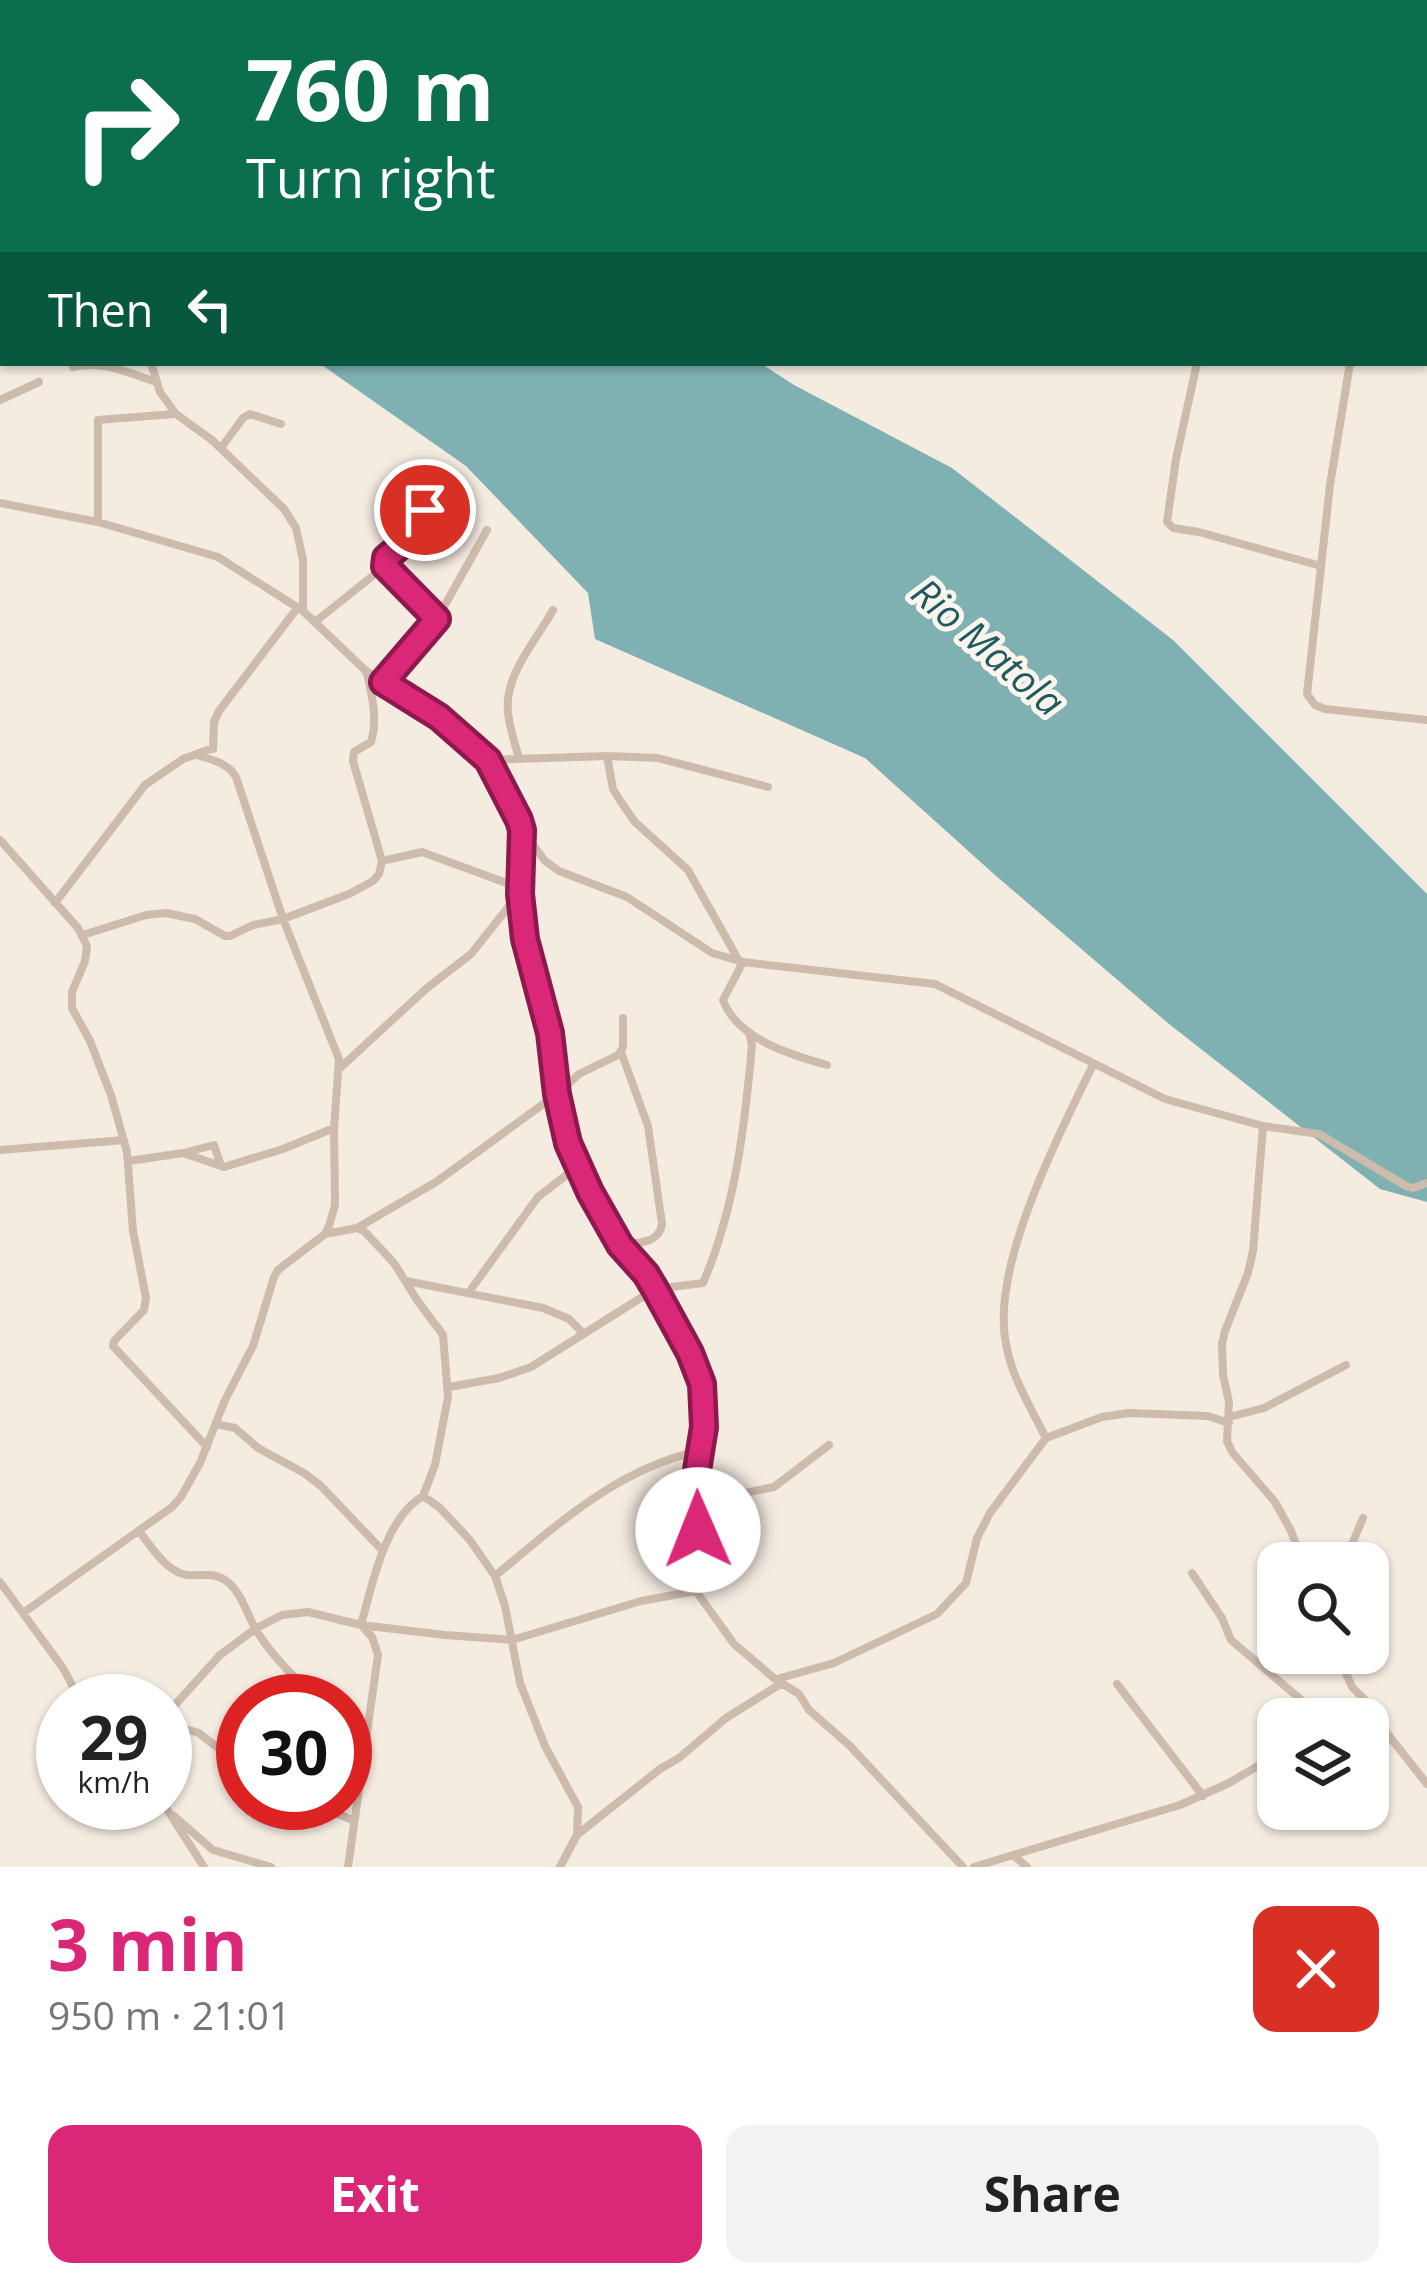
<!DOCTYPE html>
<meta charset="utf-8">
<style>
body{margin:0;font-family:"Open Sans",sans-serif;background:#f2f2f2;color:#222;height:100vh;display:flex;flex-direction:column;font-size:45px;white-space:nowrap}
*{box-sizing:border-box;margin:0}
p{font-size:39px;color:#767676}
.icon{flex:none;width:66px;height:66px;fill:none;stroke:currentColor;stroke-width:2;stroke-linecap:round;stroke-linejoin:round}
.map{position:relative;height:1867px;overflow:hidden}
.drawer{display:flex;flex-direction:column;background:#fff;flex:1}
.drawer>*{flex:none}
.guide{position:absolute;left:0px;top:0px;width:1428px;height:366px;box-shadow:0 3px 9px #0004;background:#0b6e4f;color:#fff;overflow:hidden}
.controls{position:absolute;left:1257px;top:1542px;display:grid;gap:24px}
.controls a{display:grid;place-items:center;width:132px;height:132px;border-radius:24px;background:#fff;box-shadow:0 3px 9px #0004;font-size:60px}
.speed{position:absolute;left:36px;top:1674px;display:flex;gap:24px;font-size:60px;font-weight:700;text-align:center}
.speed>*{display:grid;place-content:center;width:156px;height:156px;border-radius:50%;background:#fff;box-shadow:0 3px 9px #0004;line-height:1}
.speed small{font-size:30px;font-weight:400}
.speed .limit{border:18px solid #d22;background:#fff;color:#111}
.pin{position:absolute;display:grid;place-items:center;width:102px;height:102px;color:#fff;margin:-51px;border:6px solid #fff;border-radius:50%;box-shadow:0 3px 12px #0007}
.me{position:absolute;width:132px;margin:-66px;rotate:359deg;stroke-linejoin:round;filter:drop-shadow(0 0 9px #0008)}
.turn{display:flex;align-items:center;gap:42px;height:252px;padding:0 48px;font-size:54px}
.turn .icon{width:156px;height:156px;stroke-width:2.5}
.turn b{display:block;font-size:84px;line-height:102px}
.then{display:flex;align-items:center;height:114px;padding:0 48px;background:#0003;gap:24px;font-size:45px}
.round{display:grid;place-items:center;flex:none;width:126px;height:126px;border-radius:24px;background:#f2f2f2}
.overview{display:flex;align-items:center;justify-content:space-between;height:204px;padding:0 48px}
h1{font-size:72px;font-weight:700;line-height:90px;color:#db2777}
.button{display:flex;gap:24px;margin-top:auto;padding:24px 48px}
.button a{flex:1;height:138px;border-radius:24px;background:#db2777;color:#fff;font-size:48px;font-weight:700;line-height:138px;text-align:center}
.button a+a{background:#f2f2f2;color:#222}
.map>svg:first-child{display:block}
.water{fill:#7fb0b2}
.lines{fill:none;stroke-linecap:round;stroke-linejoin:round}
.minor{stroke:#cdbbac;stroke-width:8}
.route-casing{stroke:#8e194d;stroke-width:30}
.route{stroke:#db2777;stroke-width:21}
.labels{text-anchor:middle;stroke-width:10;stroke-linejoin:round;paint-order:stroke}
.water-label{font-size:39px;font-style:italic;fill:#1f5a5e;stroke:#fbf5ee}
</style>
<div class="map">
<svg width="1427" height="1867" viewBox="0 0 1427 1867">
<rect width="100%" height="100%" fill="#f4ebe1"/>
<!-- water -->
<path class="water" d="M 319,363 L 760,363 L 794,385 L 952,468 L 1173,640 L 1427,894 L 1427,1202 L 1380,1189 L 1169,1024 L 995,875 L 865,758 L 595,639 L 588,593 L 466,466 Z"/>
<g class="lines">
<!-- minor -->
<path class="minor" d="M 138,0 L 145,3
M 1102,0 L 1115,3
M 432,3 L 433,0
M 831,3 L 831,0
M 1404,3 L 1404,0
M 1,87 L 3,102
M 1425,219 L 1427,219
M 0,220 L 3,206
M 151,363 L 160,392 L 176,414 L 212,440 L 284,509 L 296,528 L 303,560 L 303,610
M 1197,363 L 1176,459 L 1167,522 L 1173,528 L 1199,532 L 1321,566
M 1350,363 L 1330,485 L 1307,694 L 1315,705 L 1325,709 L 1427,720
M 73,367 C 100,360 128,372 153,381
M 0,400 L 39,382
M 221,448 L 243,418 L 250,414 L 281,424
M 0,503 L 98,522 L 218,557 L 303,611 L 366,671 L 439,717 L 487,760 L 522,829 L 520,902 L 525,939 L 550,1033 L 557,1094 L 568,1143 L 589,1193 L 619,1245 L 646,1274 L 665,1306 L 690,1353 L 702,1384 L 703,1427 L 694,1489 L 698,1530 L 696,1591 L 734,1644 L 775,1679 L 799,1694 L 809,1710 L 849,1745 L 963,1867
M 98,522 L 98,420 L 174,414
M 385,566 L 438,619
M 315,622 L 385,566 L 386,558 L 406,541 L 425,510 L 423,504 L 400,484
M 367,673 C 372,696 378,719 371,742 L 354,752 L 353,761 L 382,861
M 383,683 L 436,621 L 487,530
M 213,749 L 214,722 L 219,711 L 298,607
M 607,756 L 613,789 L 621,802 L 635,822 L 688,870 L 739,961
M 519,758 C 515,743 509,727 508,712 C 504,675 536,641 553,610
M 489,760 L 607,756 L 658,758 L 768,787
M 523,831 L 545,861 L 559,871 L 627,897 L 712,953 L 743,962 L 935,984 L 1165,1099 L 1263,1126 L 1319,1134 L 1406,1186 L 1413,1188 L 1427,1183
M 0,840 L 78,928 L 87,946 L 85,961 L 72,992 L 72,1008 L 90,1041 L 111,1095 L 127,1152 L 133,1231 L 146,1298 L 144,1310 L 114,1341 L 113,1346 L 207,1447
M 55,903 L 145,785 L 183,759 L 213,748
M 83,935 L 146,915 L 166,913 L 195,919 L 225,936 L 230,936 L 253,925 L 283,919 L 349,894 L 373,881 L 379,874 L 382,861 L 422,852 L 520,888
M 743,962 L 723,1000 C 737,1039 791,1055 827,1065
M 621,1052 L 648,1126 L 662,1224 C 659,1244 638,1242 621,1245
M 340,1068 L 427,988 L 471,954 L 518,895
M 1263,1126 L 1253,1251 L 1248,1273 L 1225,1331 L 1222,1344 L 1223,1375 L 1229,1402 L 1227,1441 L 1232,1452 L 1275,1502 L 1291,1531 L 1303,1563
M 0,1150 L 124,1140
M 183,1153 L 224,1167 L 283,1149 L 334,1128
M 129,1161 L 183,1153 L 214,1145 L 221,1166
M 357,1228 L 436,1182 L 557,1094 L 579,1074 L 618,1055 L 623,1047 L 623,1018
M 325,1234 L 357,1228 L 364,1231 L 394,1263 L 417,1300 L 443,1335 L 448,1397 L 435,1465 L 423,1496
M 406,1281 L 543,1308 L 569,1319 L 584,1334
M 469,1292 L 538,1197 L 577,1167
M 449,1387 L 499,1378 L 531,1367 L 655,1289 L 703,1283 C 735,1209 745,1125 752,1045 L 749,1032
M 1229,1417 L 1264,1408 L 1346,1365
M 216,1424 L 235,1428 L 258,1448 L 304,1473 L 321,1486 L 382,1550
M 1046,1438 C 1031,1408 1012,1378 1006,1344 C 990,1267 1059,1135 1093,1065
M 695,1503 L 774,1487 L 829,1445
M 139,1531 C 151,1546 166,1572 187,1575 C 200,1576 213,1572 225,1580 C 241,1591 246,1612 255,1628 C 271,1656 296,1678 318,1701
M 1344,1563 L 1363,1518
M 1192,1573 L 1222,1618 L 1231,1640 L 1306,1704 L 1315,1719
M 495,1576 C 558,1524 617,1469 699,1451
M 0,1582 L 63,1668 L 74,1689 L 86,1701
M 23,1613 L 172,1507 L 181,1497 L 200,1463 L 225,1400 L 253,1346 L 274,1277 L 278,1270 L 325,1234 L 329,1226 L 335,1205 L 334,1128 L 339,1059 L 283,919 L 236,777 C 228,763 211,759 196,755
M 1337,1653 L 1352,1687 L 1370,1705 L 1386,1732 L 1427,1784
M 777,1679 L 834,1663 L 937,1614 L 966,1583 L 977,1538 L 990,1513 L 1046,1438 L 1102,1417 L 1129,1413 L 1208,1416 L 1229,1423
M 1117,1684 L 1203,1796
M 166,1715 L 179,1727 L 199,1733 L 243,1768
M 165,1716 L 220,1655 L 255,1629 L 282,1615 L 308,1612 L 361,1625 L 445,1635 L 512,1640 L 641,1601 L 696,1591
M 345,1729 L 362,1746
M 1368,1733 L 1386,1732
M 163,1803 L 204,1867
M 314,1803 L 352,1820
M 174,1816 L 213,1850 L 271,1867
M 578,1834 L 660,1769 L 679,1758 L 726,1718 L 782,1683
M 1013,1855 L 1180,1805 L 1229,1783 L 1278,1754
M 348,1867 L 378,1655 L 372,1637 L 361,1625 C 372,1585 385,1518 423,1496 L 439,1507 L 469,1539 L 495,1576 L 505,1606 L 520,1683 L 545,1746 L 578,1807 L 577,1835 L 560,1867
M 974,1867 L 1013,1855 L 1027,1867"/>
</g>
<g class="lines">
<!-- route casing -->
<g class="route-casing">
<path id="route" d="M 425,510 L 406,541 L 386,558 L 385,566 L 437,619 L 383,682 L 439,717 L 488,760 L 519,820 L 522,830 L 520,894 L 525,939 L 550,1033 L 557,1094 L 568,1143 L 590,1192 L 620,1245 L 646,1274 L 655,1289 L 690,1353 L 702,1384 L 704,1427 L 694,1489 L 698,1530"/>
</g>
<!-- route -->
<use href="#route" class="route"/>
</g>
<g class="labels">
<!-- water labels -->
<g class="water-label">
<text transform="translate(988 647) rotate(41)" y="14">Rio Matola</text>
</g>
</g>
</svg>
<div class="controls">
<a><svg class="icon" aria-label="search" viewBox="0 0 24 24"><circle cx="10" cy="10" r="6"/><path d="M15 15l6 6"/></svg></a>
<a><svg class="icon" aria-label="layers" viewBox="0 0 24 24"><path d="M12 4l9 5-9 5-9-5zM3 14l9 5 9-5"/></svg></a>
</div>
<div class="speed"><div>29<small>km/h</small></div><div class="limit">30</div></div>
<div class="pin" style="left:425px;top:510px;background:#d93025"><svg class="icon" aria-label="arrive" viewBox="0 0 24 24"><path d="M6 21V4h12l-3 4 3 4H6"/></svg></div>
<svg class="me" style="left:698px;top:1530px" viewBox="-20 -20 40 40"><circle r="19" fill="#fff"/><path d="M0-13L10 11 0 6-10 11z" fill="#db2777"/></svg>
<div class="guide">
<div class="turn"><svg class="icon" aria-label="right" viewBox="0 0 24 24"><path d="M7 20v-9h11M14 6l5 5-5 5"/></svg><div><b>760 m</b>Turn right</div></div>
<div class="then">Then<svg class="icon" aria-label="left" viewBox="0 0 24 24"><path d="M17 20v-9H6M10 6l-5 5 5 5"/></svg></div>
</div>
</div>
<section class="drawer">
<div class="overview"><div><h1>3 min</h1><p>950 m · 21:01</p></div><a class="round" style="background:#d93025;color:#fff"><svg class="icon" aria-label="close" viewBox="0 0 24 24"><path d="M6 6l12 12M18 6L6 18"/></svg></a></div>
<div class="button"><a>Exit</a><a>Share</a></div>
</section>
